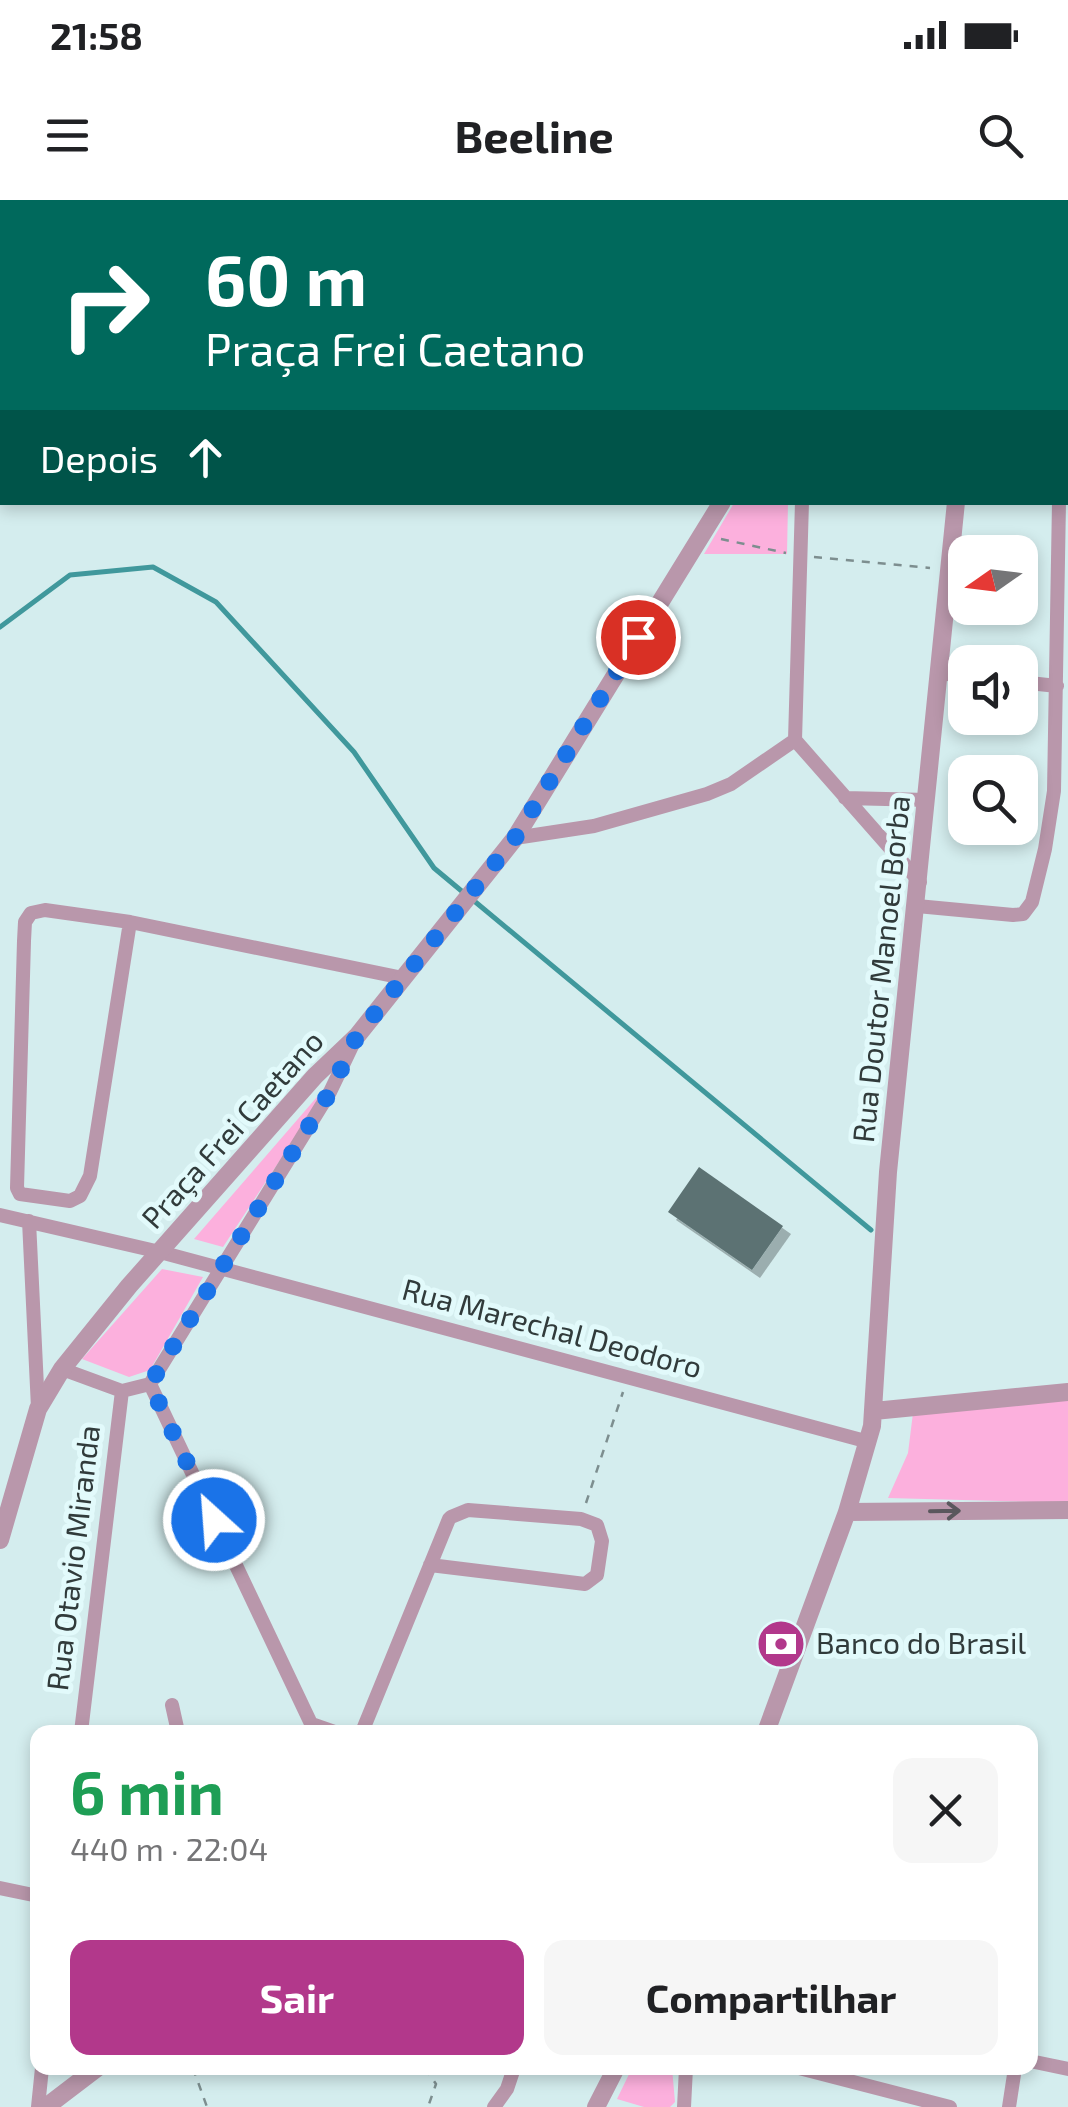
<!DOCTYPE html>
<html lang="pt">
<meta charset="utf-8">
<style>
body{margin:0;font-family:"Exo 2",sans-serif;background:#f6f6f6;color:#202124;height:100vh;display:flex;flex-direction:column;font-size:38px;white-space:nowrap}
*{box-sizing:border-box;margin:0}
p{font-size:32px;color:#757577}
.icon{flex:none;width:55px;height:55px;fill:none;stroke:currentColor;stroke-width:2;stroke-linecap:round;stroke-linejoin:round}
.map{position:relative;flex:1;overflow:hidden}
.drawer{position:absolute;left:30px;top:1525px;width:1008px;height:350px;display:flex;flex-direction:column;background:#fff;border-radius:20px;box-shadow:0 5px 15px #0003}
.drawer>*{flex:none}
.top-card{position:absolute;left:0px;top:0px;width:1070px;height:305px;box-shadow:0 5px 15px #0003;background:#00695c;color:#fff;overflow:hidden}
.needle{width:65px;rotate:256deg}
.fabs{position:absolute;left:948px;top:335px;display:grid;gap:20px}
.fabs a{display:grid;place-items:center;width:90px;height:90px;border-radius:20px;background:#fff;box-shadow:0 5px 15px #0003;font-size:50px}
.pin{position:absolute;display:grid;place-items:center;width:85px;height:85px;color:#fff;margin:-42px;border:5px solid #fff;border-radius:50%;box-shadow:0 2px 10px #0007}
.me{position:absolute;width:110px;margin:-55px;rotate:334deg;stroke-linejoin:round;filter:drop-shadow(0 0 8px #0008)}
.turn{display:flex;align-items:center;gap:35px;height:210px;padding:0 40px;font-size:45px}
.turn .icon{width:130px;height:130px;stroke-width:2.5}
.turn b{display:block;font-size:70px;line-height:85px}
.then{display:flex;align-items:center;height:95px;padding:0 40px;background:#0003;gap:20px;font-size:38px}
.round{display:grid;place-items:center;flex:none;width:105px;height:105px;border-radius:20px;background:#f6f6f6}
.summary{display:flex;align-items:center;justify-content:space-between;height:170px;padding:0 40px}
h1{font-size:60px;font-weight:700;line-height:75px;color:#1e9e55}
.cta{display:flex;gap:20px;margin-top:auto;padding:20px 40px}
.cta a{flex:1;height:115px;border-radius:20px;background:#b2388b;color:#fff;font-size:40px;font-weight:700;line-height:115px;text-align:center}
.cta a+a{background:#f6f6f6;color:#202124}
.status{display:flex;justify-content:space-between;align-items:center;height:70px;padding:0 50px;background:#fff;direction:ltr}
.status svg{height:28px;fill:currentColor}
header{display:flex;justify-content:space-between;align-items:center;height:130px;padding:0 40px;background:#fff;font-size:45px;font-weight:700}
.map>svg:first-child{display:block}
.green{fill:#fcb0dd}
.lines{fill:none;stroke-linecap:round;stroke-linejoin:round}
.stream{stroke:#40989c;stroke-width:5}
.building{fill:#5c7273;filter:url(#shadow)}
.path{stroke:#7d8e8f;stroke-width:2.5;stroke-dasharray:8 8;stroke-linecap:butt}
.minor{stroke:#b997ab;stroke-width:14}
.tertiary{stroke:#b997ab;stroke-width:18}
.oneway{stroke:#5a575d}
.route{stroke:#1a73e8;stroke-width:18;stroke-dasharray:0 32.4}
.labels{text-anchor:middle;stroke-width:10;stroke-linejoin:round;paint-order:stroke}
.street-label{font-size:30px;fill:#313b3b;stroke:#e2fafb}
.poi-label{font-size:30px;fill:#313b3b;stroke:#e2fafb;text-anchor:start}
</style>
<div class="status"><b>21:58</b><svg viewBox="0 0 49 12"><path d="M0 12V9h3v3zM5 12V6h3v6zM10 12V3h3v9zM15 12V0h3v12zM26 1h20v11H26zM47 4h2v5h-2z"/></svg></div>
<header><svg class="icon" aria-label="menu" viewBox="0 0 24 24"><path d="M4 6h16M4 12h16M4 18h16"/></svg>Beeline<svg class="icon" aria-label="search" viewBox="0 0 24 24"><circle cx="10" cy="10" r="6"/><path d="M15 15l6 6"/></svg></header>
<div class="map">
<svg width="1068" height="1907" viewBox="0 0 1068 1907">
<defs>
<filter id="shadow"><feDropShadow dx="8" dy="8" stdDeviation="0" flood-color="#0004"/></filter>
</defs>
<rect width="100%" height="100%" fill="#d4edee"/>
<!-- green -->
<path class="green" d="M 734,303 L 788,303 L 787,354 L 704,354 Z
M 336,875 L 223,1047 L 194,1039 Z
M 162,1069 L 203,1077 L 150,1170 L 129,1177 L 82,1159 Z
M 1068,1197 L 1068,1303 L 888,1298 L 908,1253 L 913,1213 Z
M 632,1868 L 672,1868 L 675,1902 L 670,1907 L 644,1907 L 617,1899 Z"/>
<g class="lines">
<!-- stream -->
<path class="stream" d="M 0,427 L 70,375 L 153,367 L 216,402 L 354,552 L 434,668 L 464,693
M 473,700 L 871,1030"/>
</g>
<!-- building -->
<path class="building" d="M 699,967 L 783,1026 L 752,1070 L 668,1012 Z"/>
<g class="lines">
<!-- path -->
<path class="path" d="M 721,339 L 786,353
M 814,357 L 930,368
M 586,1303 L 623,1192
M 193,1868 L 207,1907
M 425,1868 L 436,1884 L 428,1907"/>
<!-- minor -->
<path class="minor" d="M 611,0 L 611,2
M 10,2 L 10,0
M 863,2 L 863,0
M 964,2 L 965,0
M 0,149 L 2,108
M 1068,227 L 1068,224
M 802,302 L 795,540 L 920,682
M 939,473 L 965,476
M 1020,482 L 1057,486
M 845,598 L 927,600
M 515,638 L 594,626 L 707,594 L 731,584 L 795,540
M 917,706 L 1013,715 L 1023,714 L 1032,702 L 1045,649 L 1054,591 L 1059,302
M 130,722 L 90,976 L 80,996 L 70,1001 L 20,994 L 17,988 L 24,741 L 25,722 L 31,713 L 45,710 L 130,722 L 403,778
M 0,1015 L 160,1052 L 869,1242
M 29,1021 L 38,1208
M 62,1169 L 122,1191 L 150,1184 L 330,892 L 353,844
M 150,1184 L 315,1532
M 172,1505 L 178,1532
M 312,1524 L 335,1532
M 81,1532 L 122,1191
M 362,1532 L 449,1319 L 451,1317 L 468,1310 L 581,1319 L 597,1325 L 602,1341 L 597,1375 L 585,1384 L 430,1365
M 0,1688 L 38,1696
M 1030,1861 L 1068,1869
M 799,1868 L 950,1907
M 38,1907 L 42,1868
M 494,1907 L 507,1889 L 514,1868
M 684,1907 L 686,1868
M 1009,1907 L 1015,1868"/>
<!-- tertiary -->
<path class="tertiary" d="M 817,2 L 818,0
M 0,72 L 2,72
M 874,1211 L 1068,1192
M 847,1312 L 1068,1310
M 0,1340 L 38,1209 L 62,1169 L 129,1086 L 315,876 L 357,836 L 515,638 L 722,302
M 766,1532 L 847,1312 L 872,1226 L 888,972 L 956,302
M 46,1907 L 97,1868
M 596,1907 L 616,1868"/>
</g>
<!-- one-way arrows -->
<defs><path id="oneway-shaft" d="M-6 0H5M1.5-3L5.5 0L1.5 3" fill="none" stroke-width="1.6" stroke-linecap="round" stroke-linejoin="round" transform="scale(2.5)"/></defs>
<use class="oneway" href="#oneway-shaft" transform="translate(945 1311) rotate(-1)"/>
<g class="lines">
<!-- route -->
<path class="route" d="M 214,1320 L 150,1184 L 330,892 L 357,836 L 515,638 L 638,437"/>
</g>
<!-- icons -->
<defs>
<g id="bank-disc" transform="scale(2.5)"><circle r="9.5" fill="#b2388b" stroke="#e2fafb"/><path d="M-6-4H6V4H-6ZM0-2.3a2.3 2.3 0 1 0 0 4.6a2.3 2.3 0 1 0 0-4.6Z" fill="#fff"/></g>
</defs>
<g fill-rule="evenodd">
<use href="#bank-disc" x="781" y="1444"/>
</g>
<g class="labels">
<!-- street labels -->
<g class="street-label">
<text transform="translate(882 769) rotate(-84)" y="10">Rua Doutor Manoel Borba</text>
<text transform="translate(233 930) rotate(-48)" y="10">Praça Frei Caetano</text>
<text transform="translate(552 1129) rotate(15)" y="10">Rua Marechal Deodoro</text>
<text transform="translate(74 1358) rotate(-83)" y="10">Rua Otavio Miranda</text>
</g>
<!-- poi labels -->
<g class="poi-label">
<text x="816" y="1454">Banco do Brasil</text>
</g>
</g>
</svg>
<div class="fabs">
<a><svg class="needle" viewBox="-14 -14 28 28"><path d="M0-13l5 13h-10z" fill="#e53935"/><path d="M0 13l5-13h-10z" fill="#757577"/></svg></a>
<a><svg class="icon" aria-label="sound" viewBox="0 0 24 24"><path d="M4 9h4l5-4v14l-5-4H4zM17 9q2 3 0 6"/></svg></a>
<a><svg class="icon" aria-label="search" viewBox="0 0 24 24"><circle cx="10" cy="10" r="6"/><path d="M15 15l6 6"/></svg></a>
</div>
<div class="pin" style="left:638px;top:437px;background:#d93025"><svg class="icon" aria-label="arrive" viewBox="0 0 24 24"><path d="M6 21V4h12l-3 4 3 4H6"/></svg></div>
<svg class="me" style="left:214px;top:1320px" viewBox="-20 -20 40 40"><circle r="17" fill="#1a73e8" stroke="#fff" stroke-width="3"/><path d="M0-11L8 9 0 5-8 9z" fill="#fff"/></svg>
<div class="top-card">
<div class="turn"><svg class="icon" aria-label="right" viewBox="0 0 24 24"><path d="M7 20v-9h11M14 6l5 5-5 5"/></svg><div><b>60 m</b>Praça Frei Caetano</div></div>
<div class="then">Depois<svg class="icon" aria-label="ahead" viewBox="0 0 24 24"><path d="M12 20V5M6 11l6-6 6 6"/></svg></div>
</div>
<section class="drawer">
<div class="summary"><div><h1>6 min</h1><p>440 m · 22:04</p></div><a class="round"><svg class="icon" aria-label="close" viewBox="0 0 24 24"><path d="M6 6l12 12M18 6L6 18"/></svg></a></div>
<div class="cta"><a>Sair</a><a>Compartilhar</a></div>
</section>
</div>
